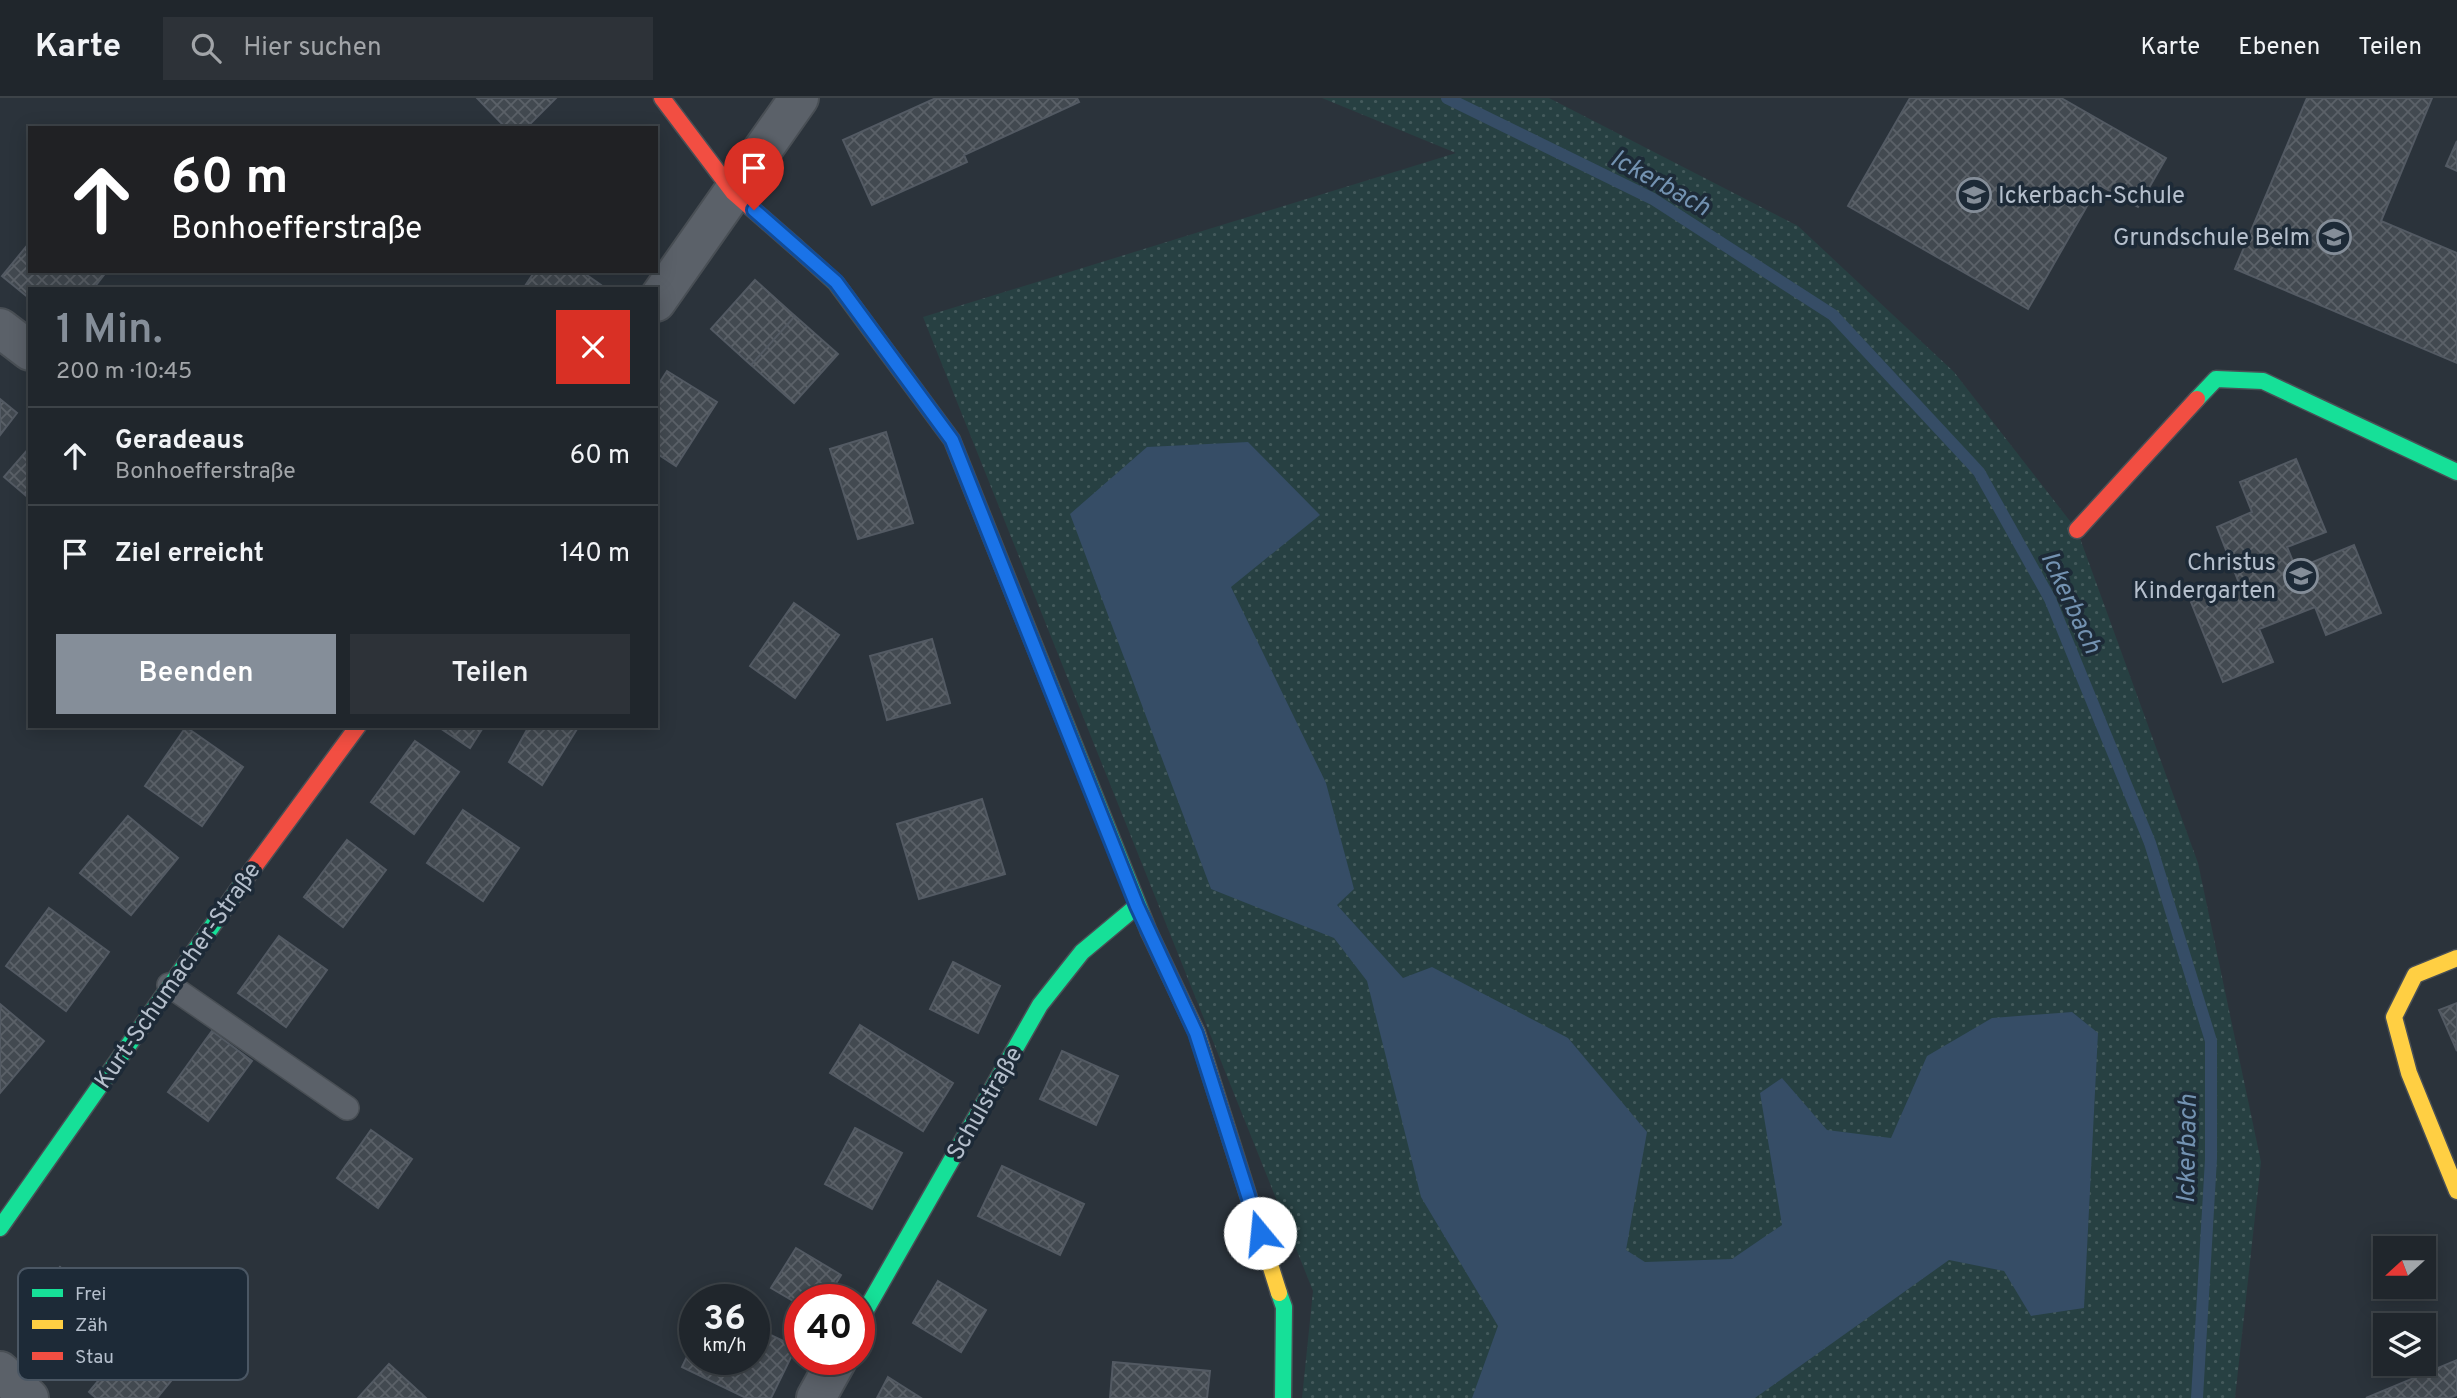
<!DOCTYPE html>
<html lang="de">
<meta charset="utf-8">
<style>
body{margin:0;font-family:Overpass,sans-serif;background:#2d3238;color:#f1f3f6;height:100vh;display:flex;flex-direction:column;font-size:26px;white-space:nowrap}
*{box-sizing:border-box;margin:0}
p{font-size:23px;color:#a2a5a9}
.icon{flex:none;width:38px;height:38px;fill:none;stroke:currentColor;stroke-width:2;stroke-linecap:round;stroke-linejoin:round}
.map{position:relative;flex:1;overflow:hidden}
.sheet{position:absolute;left:28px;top:189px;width:630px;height:441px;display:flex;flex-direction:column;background:#20262c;border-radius:0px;box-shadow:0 4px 18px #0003,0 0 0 2px #3d4348}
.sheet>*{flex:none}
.guide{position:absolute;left:28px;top:28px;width:630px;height:147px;border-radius:0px;box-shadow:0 4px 18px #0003,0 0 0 2px #3d4348;background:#202124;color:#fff;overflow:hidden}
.needle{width:46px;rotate:249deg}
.fabs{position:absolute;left:2373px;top:1138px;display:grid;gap:14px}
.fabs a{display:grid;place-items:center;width:63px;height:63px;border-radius:0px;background:#20262c;box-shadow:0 4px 18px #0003,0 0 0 2px #3d4348;font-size:35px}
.speed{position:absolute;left:679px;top:1186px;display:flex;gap:14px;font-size:35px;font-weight:700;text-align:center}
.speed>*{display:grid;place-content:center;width:91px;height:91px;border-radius:50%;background:#20262c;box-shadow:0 4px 18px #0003,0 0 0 2px #3d4348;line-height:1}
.speed small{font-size:18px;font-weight:400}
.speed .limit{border:10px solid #d22;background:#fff;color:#111}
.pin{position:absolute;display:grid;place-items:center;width:60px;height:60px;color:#fff;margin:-72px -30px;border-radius:50% 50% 50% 0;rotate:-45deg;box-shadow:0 0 7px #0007}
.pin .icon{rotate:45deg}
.me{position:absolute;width:77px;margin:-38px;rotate:343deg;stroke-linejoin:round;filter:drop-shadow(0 0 5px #0008)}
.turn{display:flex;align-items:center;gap:24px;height:147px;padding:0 28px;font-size:32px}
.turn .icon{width:91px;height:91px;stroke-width:2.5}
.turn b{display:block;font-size:49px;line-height:60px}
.round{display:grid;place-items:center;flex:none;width:74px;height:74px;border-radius:0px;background:#2d3238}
.head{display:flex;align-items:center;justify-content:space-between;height:119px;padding:0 28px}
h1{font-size:42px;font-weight:600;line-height:52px;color:#858e99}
.cta{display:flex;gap:14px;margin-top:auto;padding:14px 28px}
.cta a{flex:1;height:80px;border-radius:0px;background:#858e99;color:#fff;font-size:28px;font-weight:600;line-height:80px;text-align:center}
.cta a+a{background:#2d3238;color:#f1f3f6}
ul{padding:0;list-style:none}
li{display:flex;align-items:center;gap:21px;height:98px;padding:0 28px;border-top:2px solid #3d4348}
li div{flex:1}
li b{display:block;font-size:26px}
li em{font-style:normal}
header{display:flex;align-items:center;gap:42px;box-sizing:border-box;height:98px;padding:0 35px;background:#20262c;border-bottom:2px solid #3d4348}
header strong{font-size:33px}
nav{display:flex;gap:38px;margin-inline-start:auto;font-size:24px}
.search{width:490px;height:63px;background:#2d3238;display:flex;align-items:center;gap:18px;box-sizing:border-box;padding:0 24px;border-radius:0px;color:#a2a5a9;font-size:26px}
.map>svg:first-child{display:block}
.park{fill:url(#park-dots)}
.water{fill:#364d66}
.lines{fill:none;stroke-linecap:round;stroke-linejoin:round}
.stream{stroke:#364d66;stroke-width:12}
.building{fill:url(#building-cross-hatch);stroke:#535a63;stroke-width:2}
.lane-casing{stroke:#494f55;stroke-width:26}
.street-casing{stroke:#494f55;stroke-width:42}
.fast-casing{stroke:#494f55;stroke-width:19}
.slow-casing{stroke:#494f55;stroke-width:19}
.jam-casing{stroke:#494f55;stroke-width:19}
.lane{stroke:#5b6169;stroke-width:23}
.street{stroke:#5b6169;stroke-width:38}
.fast{stroke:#16e098;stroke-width:16}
.slow{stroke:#ffcf43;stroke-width:16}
.jam{stroke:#f24e42;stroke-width:16}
.route-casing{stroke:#114b97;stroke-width:18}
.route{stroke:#1a73e8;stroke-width:12}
.labels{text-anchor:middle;stroke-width:7;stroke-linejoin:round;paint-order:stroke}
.poi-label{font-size:24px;fill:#b5bfcc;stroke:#1d2a37;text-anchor:end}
.street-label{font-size:24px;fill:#b5bfcc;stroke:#1d2a37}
.water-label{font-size:26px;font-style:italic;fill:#7392b1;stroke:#1d2a37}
.key{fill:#1d2a37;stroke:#4b5764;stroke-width:2}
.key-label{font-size:19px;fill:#b5bfcc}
</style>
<header>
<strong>Karte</strong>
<div class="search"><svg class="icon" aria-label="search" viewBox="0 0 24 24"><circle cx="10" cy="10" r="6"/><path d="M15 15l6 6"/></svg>Hier suchen</div>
<nav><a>Karte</a><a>Ebenen</a><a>Teilen</a></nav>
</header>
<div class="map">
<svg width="2457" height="1300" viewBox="0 0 2457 1300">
<defs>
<pattern id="park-dots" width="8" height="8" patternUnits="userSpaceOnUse" patternTransform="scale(1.75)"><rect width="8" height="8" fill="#274042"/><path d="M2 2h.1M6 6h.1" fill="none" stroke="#445a5c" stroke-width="1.8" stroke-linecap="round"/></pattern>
<pattern id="building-cross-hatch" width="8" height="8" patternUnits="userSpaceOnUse" patternTransform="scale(1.75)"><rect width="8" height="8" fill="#424950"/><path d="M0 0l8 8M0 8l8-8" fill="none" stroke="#5b6168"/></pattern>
</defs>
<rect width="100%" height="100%" fill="#2b333b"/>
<!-- park -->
<path class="park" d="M 1322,0 L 1549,0 L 1798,128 L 1954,274 L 2077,432 L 2198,765 L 2261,1064 L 2235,1300 L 1302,1300 L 1313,1193 L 923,219 L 1456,55 Z"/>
<!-- water -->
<path class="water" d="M 1248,344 L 1320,417 L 1231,489 L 1326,685 L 1354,791 L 1337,807 L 1403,880 L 1432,869 L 1568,940 L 1647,1034 L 1626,1152 L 1645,1164 L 1732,1161 L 1782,1127 L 1760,995 L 1782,980 L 1827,1032 L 1891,1040 L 1927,958 L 1992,920 L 2072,914 L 2098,935 L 2084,1210 L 2031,1218 L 2004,1173 L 1949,1162 L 1755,1300 L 1472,1300 L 1498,1228 L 1421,1099 L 1367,883 L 1334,840 L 1211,791 L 1070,416 L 1147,349 Z"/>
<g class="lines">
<!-- stream -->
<path class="stream" d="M 1447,0 L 1653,101 L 1833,217 L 1979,374 L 2050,501 L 2150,745 L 2211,943 L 2211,1061 L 2197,1300"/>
</g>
<!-- building -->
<path class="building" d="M 477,0 L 556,0 L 526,30 L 506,30 Z
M 936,0 L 1077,0 L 1079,4 L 964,57 L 967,64 L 872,107 L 843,42 Z
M 1910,0 L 2061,0 L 2166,60 L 2138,109 L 2099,87 L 2028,211 L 1848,108 Z
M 2307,0 L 2432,0 L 2381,123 L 2457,155 L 2457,265 L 2235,171 Z
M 2457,43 L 2457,73 L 2446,68 Z
M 30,144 L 30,173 L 107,173 L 93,191 L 30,191 L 30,201 L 2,178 Z
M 535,173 L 581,173 L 601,187 L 598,191 L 523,191 Z
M 755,182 L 795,218 L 751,267 L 711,231 Z
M 795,218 L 838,256 L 794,305 L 751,267 Z
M 667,273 L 717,304 L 676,368 L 656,355 L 656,290 Z
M 0,301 L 17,315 L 0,337 Z
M 886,334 L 913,425 L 858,441 L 830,351 Z
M 30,349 L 30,401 L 4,379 Z
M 2296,361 L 2326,434 L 2287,449 L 2296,471 L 2354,447 L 2381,515 L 2326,537 L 2315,509 L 2259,531 L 2273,564 L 2223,584 L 2191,504 L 2239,485 L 2217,429 L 2252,414 L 2240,384 Z
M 794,505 L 839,537 L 795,600 L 750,568 Z
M 932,541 L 950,605 L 887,622 L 870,558 Z
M 437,628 L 484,628 L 470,650 Z
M 529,628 L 573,628 L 577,631 L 542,687 L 509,664 Z
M 186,629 L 243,669 L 202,728 L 145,688 Z
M 415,643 L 459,674 L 414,736 L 371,704 Z
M 982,701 L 1005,776 L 919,801 L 897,726 Z
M 463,712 L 519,750 L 483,803 L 427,765 Z
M 128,718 L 178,760 L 131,817 L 80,775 Z
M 347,742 L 386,772 L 343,829 L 304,799 Z
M 49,810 L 109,854 L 66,913 L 6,868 Z
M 279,838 L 327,872 L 286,929 L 238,895 Z
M 953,864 L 1000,888 L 978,935 L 930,911 Z
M 2457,905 L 2457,953 L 2439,912 Z
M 0,906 L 44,943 L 0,995 Z
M 860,927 L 953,985 L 923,1033 L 830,975 Z
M 212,933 L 252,963 L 208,1023 L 168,994 Z
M 1062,953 L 1118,978 L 1096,1027 L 1040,1001 Z
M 855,1030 L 902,1055 L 872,1111 L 825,1086 Z
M 371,1032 L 412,1061 L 378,1110 L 337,1080 Z
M 1002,1068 L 1084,1106 L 1060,1157 L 978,1118 Z
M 796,1150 L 841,1177 L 826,1202 L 800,1202 L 800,1207 L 771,1190 Z
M 60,1169 L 98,1201 L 58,1247 L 20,1215 Z
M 938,1183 L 986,1212 L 961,1254 L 913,1225 Z
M 754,1229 L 796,1249 L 771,1300 L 746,1300 L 682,1269 L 695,1242 L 695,1262 L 754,1262 Z
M 138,1235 L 181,1271 L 157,1300 L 96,1300 L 89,1294 Z
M 2457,1262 L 2457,1297 L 2449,1300 L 2366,1300 Z
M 1113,1264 L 1210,1273 L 1207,1300 L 1110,1300 Z
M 389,1266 L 426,1300 L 358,1300 Z
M 888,1279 L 921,1300 L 877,1300 Z"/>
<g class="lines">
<!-- lane casing -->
<g class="lane-casing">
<path id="lane" d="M 169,887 L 347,1010"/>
</g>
<!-- street casing -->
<g class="street-casing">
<path id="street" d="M 656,204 L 799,0
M 0,230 L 30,253
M 0,1273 L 29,1300
M 816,1300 L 837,1262"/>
</g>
<!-- fast casing -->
<g class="fast-casing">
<path id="fast" d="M 796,149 L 836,185 L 952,342 L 1149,834
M 2197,301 L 2216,281 L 2263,283 L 2457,374
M 0,1130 L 246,780
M 1279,1195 L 1284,1209 L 1283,1300
M 859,1224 L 1040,907 L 1082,854 L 1137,808"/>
</g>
<!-- slow casing -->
<g class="slow-casing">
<path id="slow" d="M 1149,834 L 1197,935 L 1279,1195
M 2457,860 L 2415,877 L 2394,919 L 2409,975 L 2457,1093"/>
</g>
<!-- jam casing -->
<g class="jam-casing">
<path id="jam" d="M 662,0 L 733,94 L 796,149
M 2077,432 L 2197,301
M 246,780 L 358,628"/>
</g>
<!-- lane -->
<use href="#lane" class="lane"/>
<!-- street -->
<use href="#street" class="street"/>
<!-- fast -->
<use href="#fast" class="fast"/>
<!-- slow -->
<use href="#slow" class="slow"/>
<!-- jam -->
<use href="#jam" class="jam"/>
</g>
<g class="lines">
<!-- route casing -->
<g class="route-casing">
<path id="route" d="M 754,112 L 836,184 L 952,342 L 1137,808 L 1196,935 L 1260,1135"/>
</g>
<!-- route -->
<use href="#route" class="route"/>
</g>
<!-- icons -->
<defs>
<g id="school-ring" transform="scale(1.75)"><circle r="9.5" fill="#1d2a37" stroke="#858e99" stroke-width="1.5"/><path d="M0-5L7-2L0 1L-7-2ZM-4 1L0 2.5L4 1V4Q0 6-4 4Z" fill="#858e99"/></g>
</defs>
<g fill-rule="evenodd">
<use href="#school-ring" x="1974" y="97"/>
<use href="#school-ring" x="2334" y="139"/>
<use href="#school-ring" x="2301" y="478"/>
</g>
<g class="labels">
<!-- poi labels -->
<g class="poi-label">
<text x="1998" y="105" text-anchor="start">Ickerbach-Schule</text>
<text x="2310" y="147">Grundschule Belm</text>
<text x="2276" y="472">Christus<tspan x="2276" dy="28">Kindergarten</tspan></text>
</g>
<!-- street labels -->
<g class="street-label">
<text transform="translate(177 877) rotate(-55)" y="8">Kurt-Schumacher-Straße</text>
<text transform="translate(984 1005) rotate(-60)" y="8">Schulstraße</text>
</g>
<!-- water labels -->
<g class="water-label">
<text transform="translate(1661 84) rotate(29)" y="9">Ickerbach</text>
<text transform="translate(2072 504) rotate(65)" y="9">Ickerbach</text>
<text transform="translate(2186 1051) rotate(-89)" y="9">Ickerbach</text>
</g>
</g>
<!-- legend -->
<rect x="18" y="1170" width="230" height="112" rx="10" class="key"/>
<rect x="32" y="1191" width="31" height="8" fill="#16e098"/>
<rect x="32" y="1222" width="31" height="9" fill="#ffcf43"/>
<rect x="32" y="1254" width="31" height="8" fill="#f24e42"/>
<g class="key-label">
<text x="75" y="1202">Frei</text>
<text x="75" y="1233">Zäh</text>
<text x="75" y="1265">Stau</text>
</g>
</svg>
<div class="fabs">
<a><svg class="needle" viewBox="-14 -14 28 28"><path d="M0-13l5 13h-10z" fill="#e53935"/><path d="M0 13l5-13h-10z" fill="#a2a5a9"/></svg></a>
<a><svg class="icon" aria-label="layers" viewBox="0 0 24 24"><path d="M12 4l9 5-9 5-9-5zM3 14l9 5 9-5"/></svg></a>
</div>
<div class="speed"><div>36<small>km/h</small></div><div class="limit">40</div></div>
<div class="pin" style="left:754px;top:112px;background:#d93025"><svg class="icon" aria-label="arrive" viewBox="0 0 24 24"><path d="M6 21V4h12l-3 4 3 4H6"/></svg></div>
<svg class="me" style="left:1260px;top:1135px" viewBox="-20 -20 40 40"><circle r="19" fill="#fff"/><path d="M0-13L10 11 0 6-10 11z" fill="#1a73e8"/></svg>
<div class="guide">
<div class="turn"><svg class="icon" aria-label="ahead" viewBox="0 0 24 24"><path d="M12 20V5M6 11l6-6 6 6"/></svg><div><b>60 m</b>Bonhoefferstraße</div></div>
</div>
<section class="sheet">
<div class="head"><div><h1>1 Min.</h1><p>200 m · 10:45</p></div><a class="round" style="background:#d93025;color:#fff"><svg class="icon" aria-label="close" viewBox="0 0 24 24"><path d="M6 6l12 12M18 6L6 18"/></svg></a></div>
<ul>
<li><svg class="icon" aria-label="ahead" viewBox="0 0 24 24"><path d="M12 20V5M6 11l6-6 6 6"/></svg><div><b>Geradeaus</b><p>Bonhoefferstraße</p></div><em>60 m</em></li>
<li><svg class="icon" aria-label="arrive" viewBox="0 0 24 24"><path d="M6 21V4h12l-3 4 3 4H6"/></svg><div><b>Ziel erreicht</b></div><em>140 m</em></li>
</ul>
<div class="cta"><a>Beenden</a><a>Teilen</a></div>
</section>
</div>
